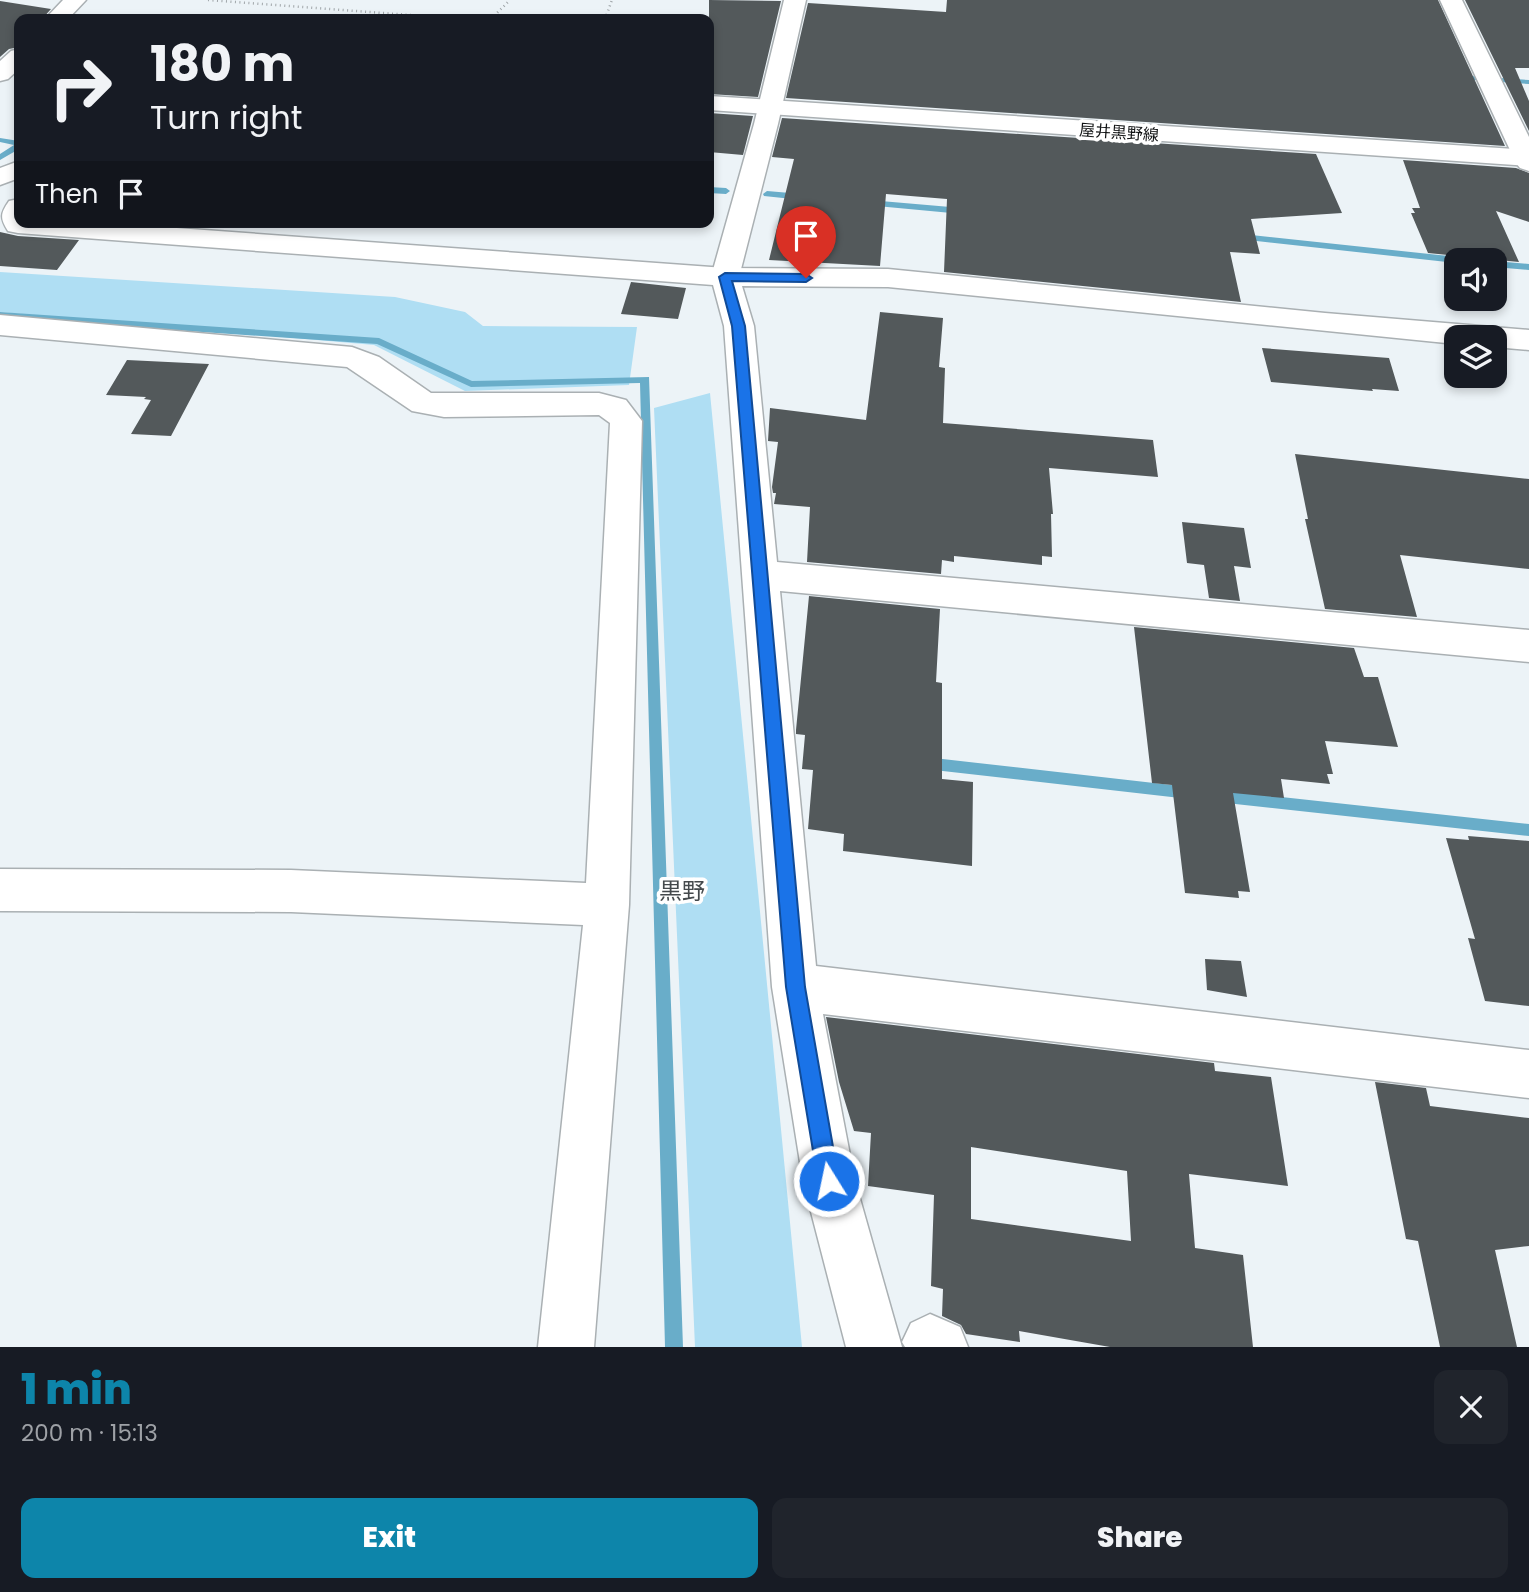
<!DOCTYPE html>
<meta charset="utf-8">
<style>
body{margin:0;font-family:Poppins,"Noto Sans JP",sans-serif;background:#20242c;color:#f1f3f6;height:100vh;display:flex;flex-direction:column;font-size:26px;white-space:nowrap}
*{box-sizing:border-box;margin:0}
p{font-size:23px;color:#9ea1a6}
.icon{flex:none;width:38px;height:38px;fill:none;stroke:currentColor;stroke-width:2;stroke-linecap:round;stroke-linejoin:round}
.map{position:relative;height:1347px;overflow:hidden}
.side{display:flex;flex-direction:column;background:#171b24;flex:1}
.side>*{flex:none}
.top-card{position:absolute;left:14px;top:14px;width:700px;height:214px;border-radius:14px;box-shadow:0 4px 10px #0003;background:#171b24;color:#f1f3f6;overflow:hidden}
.tools{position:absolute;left:1444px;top:248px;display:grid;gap:14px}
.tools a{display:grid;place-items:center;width:63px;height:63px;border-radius:14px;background:#171b24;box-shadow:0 4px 10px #0003;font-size:35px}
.pin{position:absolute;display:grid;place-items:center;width:60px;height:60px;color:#fff;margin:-72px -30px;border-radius:50% 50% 50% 0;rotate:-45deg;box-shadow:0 0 7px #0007}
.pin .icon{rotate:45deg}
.me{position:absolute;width:77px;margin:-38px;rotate:350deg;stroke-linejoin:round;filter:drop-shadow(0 0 5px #0008)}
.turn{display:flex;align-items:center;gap:24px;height:147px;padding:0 21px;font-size:32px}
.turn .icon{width:91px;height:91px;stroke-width:2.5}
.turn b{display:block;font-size:49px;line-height:60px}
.then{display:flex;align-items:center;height:66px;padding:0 21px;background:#0003;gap:14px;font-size:26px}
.round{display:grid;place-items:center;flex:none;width:74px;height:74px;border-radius:14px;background:#20242c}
.head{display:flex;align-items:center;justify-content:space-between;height:119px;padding:0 21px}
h1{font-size:42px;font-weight:800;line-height:52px;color:#0d85aa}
.button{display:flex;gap:14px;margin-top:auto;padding:14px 21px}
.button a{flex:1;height:80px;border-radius:14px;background:#0d85aa;color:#fff;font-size:28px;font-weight:800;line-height:80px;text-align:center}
.button a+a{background:#20242c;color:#f1f3f6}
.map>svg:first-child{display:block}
.green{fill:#afdef3}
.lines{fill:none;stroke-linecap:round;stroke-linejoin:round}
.stream{fill:#69adc9;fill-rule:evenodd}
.building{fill:#53595b;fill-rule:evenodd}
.minor-casing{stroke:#aab0b3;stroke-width:3}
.tertiary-casing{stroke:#aab0b3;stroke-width:3}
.secondary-casing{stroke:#aab0b3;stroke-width:3}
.path{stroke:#9fa5a8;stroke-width:2.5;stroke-dasharray:1 3.5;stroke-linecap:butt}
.minor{fill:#fff;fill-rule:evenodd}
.tertiary{fill:#fff;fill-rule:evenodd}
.secondary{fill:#fff;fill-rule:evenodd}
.route{fill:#1a73e8;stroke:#114b97;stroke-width:2}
.labels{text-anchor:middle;stroke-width:7;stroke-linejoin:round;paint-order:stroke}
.far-street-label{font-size:16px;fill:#111314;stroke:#fff}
.quarter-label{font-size:23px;fill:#44494c;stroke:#fff}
</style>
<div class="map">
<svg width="1529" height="1347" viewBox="0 0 1529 1347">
<rect width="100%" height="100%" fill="#ecf3f7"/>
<!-- green -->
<path class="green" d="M 0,272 L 395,297 L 465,312 L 483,326 L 637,327 L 629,385 L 465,391 L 374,345 L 0,312 Z
M 710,393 L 802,1347 L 695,1347 L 654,408 Z"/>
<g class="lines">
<!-- stream -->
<path class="stream" d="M 1456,75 L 1529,80 L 1529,84 L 1459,79 L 1456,79 Z
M 0,138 L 19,141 L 19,149 L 0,160 L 0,154 L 14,145 L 0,142 Z
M 709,187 L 726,188 L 730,191 L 726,194 L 709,193 Z
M 767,191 L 802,194 L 806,197 L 802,200 L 764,196 L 763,194 Z
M 869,200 L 962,208 L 966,211 L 962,214 L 866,205 L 865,203 Z
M 1242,234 L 1467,258 L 1471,261 L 1456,261 L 1456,263 L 1239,239 L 1238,237 Z
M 1494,261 L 1529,264 L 1529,270 L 1494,267 Z
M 0,312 L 379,338 L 472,381 L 649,377 L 683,1347 L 665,1347 L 640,383 L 471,387 L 377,344 L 0,318 Z
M 925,757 L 1189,787 L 1194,789 L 1196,793 L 1194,797 L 1189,799 L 925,769 L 920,767 L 919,763 L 920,759 Z
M 1217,790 L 1529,824 L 1529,836 L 1217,802 L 1212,800 L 1210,796 L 1212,792 Z"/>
</g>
<!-- building -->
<path class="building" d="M 709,0 L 781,1 L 758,97 L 709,94 L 709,69 L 714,51 L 709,51 Z
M 947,0 L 1438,0 L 1505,146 L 786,98 L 808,3 L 946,12 Z
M 1465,0 L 1529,0 L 1529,68 L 1515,68 L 1529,101 L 1529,131 Z
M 0,1 L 51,9 L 42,19 L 19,19 L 19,47 L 9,49 L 0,57 Z
M 709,113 L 753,116 L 743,155 L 709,152 Z
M 782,118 L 1316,154 L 1342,213 L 1251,219 L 1260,254 L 1230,252 L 1241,302 L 944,272 L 947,199 L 886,194 L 880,266 L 769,260 L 794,159 L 772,157 Z
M 1403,160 L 1516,168 L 1529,173 L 1529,222 L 1496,211 L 1519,262 L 1428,253 L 1411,213 L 1415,213 L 1412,208 L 1420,208 Z
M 0,232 L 18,236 L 79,240 L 57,270 L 0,266 Z
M 631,282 L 686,288 L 678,319 L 621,314 Z
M 880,312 L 943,318 L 939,367 L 945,368 L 943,423 L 1153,440 L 1158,477 L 1049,468 L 1053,514 L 1051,514 L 1052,557 L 1042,556 L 1042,565 L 954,556 L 954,562 L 942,560 L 941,574 L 807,562 L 810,507 L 774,504 L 776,493 L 773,493 L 772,487 L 778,442 L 768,441 L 770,408 L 866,420 Z
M 1262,348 L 1389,358 L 1399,391 L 1372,389 L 1373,391 L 1271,382 Z
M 127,360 L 209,364 L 171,436 L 131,434 L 151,400 L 144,399 L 146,397 L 106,395 Z
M 1295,454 L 1529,479 L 1529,569 L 1400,555 L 1417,617 L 1325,609 L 1305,519 L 1308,519 Z
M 1182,522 L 1244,528 L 1251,568 L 1234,566 L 1240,601 L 1209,598 L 1204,565 L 1187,563 Z
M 809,596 L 940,609 L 936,682 L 942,683 L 942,779 L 973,782 L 972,866 L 843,851 L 844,834 L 808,829 L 813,770 L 802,769 L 805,735 L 796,734 L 796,730 Z
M 1134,627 L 1354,648 L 1364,677 L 1378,677 L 1398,747 L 1325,741 L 1333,774 L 1327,774 L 1330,784 L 1281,779 L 1284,798 L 1233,793 L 1250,892 L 1238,891 L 1239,898 L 1185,893 L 1172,785 L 1152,783 Z
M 1468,836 L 1529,841 L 1529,1006 L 1485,1001 L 1468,938 L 1475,939 L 1446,838 L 1469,840 Z
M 1205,959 L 1241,961 L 1247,997 L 1207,990 Z
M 826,1017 L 1214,1063 L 1215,1071 L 1271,1077 L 1288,1186 L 1189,1174 L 1195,1248 L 1243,1255 L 1253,1347 L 1110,1347 L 1019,1331 L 1020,1342 L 966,1334 L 961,1325 L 942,1316 L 943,1289 L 931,1286 L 934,1195 L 868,1186 L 871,1133 L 854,1131 L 839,1082 ZM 971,1147 L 1127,1171 L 1131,1241 L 971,1219 Z
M 1375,1082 L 1426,1088 L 1430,1106 L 1529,1118 L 1529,1246 L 1495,1250 L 1517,1347 L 1440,1347 L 1418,1241 L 1406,1239 Z"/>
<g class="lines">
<!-- minor casing -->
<g class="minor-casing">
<path id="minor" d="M 63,0 L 86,0 L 68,19 L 45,19 Z
M 1440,0 L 1462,0 L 1529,137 L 1529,171 L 1520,168 L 1516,163 Z
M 19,49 L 19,69 L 8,79 L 0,81 L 0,61 L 11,51 Z
M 19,199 L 19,222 L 94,222 L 725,268 L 888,269 L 1325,313 L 1529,330 L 1529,350 L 1494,347 L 1494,338 L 1456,338 L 1456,344 L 888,287 L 742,286 L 754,326 L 777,562 L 1529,630 L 1529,662 L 780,591 L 816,966 L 1529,1050 L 1529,1098 L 823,1014 L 855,1181 L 902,1347 L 846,1347 L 803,1181 L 772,987 L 724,326 L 713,285 L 18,233 L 8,231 C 0,218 0,214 9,201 Z
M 0,315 L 352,347 L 379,357 L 431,393 L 599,393 L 626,400 L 642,421 L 629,905 L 594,1347 L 538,1347 L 583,925 L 291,912 L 0,911 L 0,869 L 291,870 L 586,883 L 610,423 L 599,415 L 444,417 L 412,411 L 347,367 L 0,335 Z
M 930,1314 L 960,1327 L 968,1347 L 905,1347 L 902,1342 L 911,1323 Z"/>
</g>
<!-- tertiary casing -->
<g class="tertiary-casing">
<path id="tertiary" d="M 784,0 L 806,0 L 778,124 L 739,277 L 735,283 L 725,286 L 715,283 L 711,277 L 754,124 Z"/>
</g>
<!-- secondary casing -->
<g class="secondary-casing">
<path id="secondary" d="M 709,96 L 1529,150 L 1529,166 L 709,110 Z
M 19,161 L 19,178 L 0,185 L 0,168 Z"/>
</g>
<!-- path -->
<path class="path" d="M 208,0 L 464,19
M 491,19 L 510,0
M 605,19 L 612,0"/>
<!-- minor -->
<use href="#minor" class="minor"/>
<!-- tertiary -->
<use href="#tertiary" class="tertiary"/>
<!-- secondary -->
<use href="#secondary" class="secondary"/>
</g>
<!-- route -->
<path class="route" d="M 725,273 L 806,274 L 812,278 L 806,282 L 732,281 L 745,326 L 805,987 L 839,1181 L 836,1189 L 829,1192 L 821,1189 L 818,1181 L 786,987 L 732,326 L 719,277 Z"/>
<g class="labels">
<!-- far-street labels -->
<g class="far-street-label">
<text transform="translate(1119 132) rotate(4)" y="6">屋井黒野線</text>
</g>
<!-- quarter labels -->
<g class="quarter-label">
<text x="682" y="899">黒野</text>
</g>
</g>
</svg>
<div class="tools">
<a><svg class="icon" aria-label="sound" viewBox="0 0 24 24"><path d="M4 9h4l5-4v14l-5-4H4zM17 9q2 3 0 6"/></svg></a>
<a><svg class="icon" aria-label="layers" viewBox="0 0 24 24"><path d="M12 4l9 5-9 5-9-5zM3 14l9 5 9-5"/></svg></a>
</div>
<div class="pin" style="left:806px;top:278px;background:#d93025"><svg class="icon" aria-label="arrive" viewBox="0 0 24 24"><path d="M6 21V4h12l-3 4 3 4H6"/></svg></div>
<svg class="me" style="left:829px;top:1181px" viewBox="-20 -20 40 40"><circle r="17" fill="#1a73e8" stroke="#fff" stroke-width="3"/><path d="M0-11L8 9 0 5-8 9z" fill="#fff"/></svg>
<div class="top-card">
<div class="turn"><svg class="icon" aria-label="right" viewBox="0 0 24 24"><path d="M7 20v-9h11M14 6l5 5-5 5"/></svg><div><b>180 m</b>Turn right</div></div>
<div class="then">Then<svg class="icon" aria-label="arrive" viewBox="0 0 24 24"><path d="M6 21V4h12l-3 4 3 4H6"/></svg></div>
</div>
</div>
<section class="side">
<div class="head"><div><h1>1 min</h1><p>200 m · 15:13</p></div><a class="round"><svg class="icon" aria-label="close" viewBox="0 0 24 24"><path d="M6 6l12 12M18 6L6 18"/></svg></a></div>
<div class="button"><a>Exit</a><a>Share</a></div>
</section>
